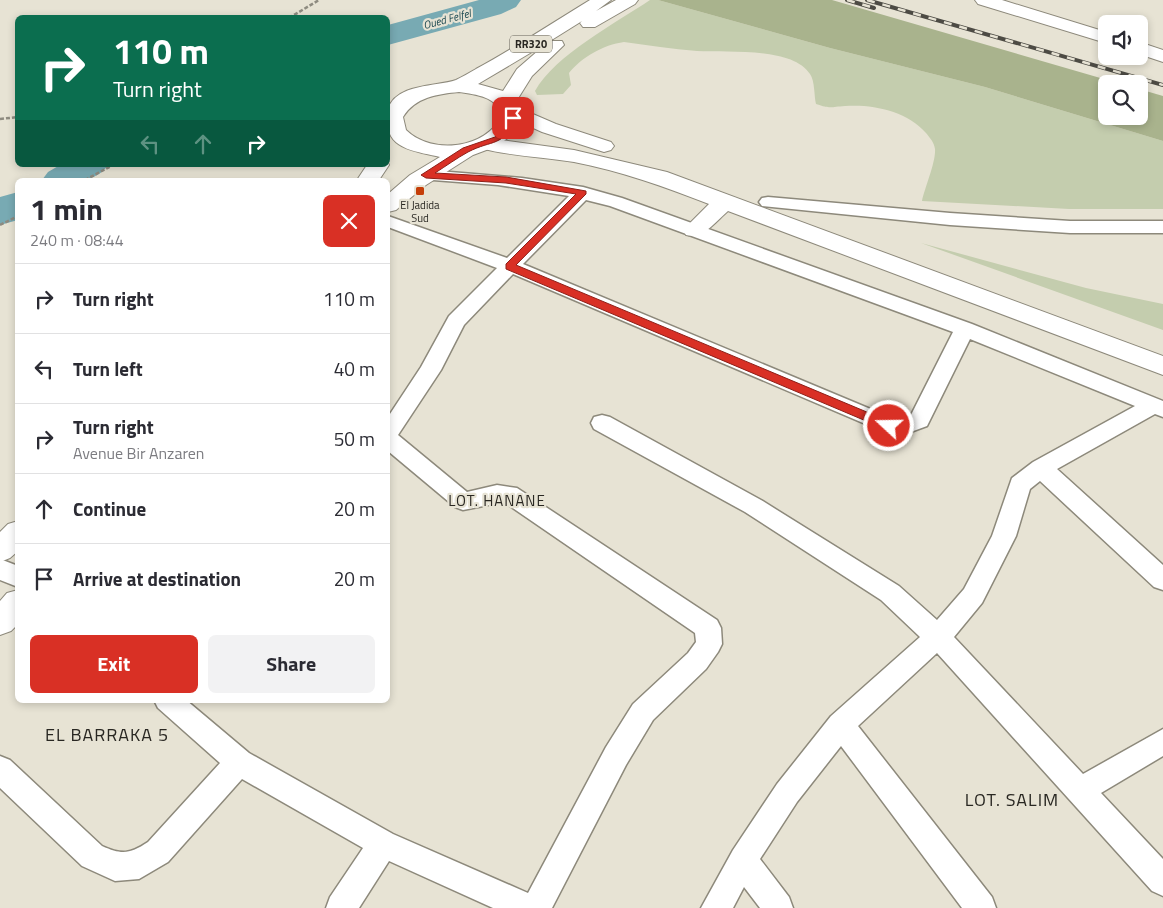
<!DOCTYPE html>
<meta charset="utf-8">
<style>
body{margin:0;font-family:"Titillium Web",sans-serif;background:#f2f2f3;color:#2b2b33;height:100vh;display:flex;flex-direction:column;font-size:19px;white-space:nowrap}
*{box-sizing:border-box;margin:0}
p{font-size:16px;color:#7c7c81}
.icon{flex:none;width:28px;height:28px;fill:none;stroke:currentColor;stroke-width:2;stroke-linecap:round;stroke-linejoin:round}
.map{position:relative;flex:1;overflow:hidden}
.panel{position:absolute;left:15px;top:178px;width:375px;height:525px;display:flex;flex-direction:column;background:#fff;border-radius:8px;box-shadow:0 2px 8px #0003}
.panel>*{flex:none}
.hud{position:absolute;left:15px;top:15px;width:375px;height:152px;border-radius:8px;box-shadow:0 2px 8px #0003;background:#0b6e4f;color:#fff;overflow:hidden}
.fabs{position:absolute;left:1098px;top:15px;display:grid;gap:10px}
.fabs a{display:grid;place-items:center;width:50px;height:50px;border-radius:8px;background:#fff;box-shadow:0 2px 8px #0003;font-size:25px}
.pin{position:absolute;display:grid;place-items:center;width:42px;height:42px;color:#fff;margin:-21px;border-radius:10px;box-shadow:0 2px 8px #0006}
.me{position:absolute;width:55px;margin:-28px;rotate:291deg;stroke-linejoin:round;filter:drop-shadow(0 0 4px #0008)}
.turn{display:flex;align-items:center;gap:18px;height:105px;padding:0 15px;font-size:22px}
.turn .icon{width:65px;height:65px;stroke-width:2.5}
.turn b{display:block;font-size:35px;line-height:42px}
.lanes{display:flex;align-items:center;height:48px;padding:0 15px;background:#0003;justify-content:center;gap:25px;direction:ltr}
.lanes .off{opacity:.35}
.round{display:grid;place-items:center;flex:none;width:52px;height:52px;border-radius:8px;background:#f2f2f3}
.head{display:flex;align-items:center;justify-content:space-between;height:85px;padding:0 15px}
h1{font-size:30px;font-weight:700;line-height:38px}
.button{display:flex;gap:10px;margin-top:auto;padding:10px 15px}
.button a{flex:1;height:58px;border-radius:8px;background:#d93025;color:#fff;font-size:20px;font-weight:700;line-height:58px;text-align:center}
.button a+a{background:#f2f2f3;color:#2b2b33}
ul{padding:0;list-style:none}
li{display:flex;align-items:center;gap:15px;height:70px;padding:0 15px;border-top:1px solid #e1e1e2}
li div{flex:1}
li b{display:block;font-size:19px}
li em{font-style:normal}
.map>svg:first-child{display:block}
.green{fill:#c4cdae}
.forest{fill:#a9b38d}
.lines{fill:none;stroke-linecap:round;stroke-linejoin:round}
.river{fill:#78aab3;fill-rule:evenodd}
.street-casing{stroke:#8d897b;stroke-width:3}
.secondary-casing{stroke:#8d897b;stroke-width:2}
.highway-casing{stroke:#8d897b;stroke-width:2}
.path{stroke:#8e8b80;stroke-width:2.5;stroke-dasharray:4 2;stroke-linecap:butt}
.street{fill:#fff;fill-rule:evenodd}
.secondary{fill:#fff;fill-rule:evenodd}
.highway{fill:#fff;fill-rule:evenodd}
.rail-casing{stroke:#4d4b44;stroke-width:4}
.rail{stroke:#e7e3d4;stroke-width:2.5;stroke-dasharray:8;stroke-linecap:butt}
.route{fill:#d93025;stroke:#8d1f18}
.poi-dot{fill:#c53e09;stroke:#e7e3d4;stroke-width:2}
.labels{text-anchor:middle;stroke-width:4.5;stroke-linejoin:round;paint-order:stroke}
.far-water-label{font-size:11px;font-style:italic;fill:#1d4a52;stroke:#e7e3d4}
.shield{fill:#e7e3d4;stroke:#625f57;stroke-width:1}
.shield-label{font-size:11px;font-weight:bold;fill:#292722}
.far-poi-label{font-size:11px;fill:#292722;stroke:#e7e3d4}
.quarter-label{font-size:15px;letter-spacing:1px;fill:#292722;stroke:#e7e3d4}
.near-quarter-label{font-size:18px;letter-spacing:1px;fill:#292722;stroke:#e7e3d4}
</style>
<div class="map">
<svg width="1163" height="908" viewBox="0 0 1163 908">
<rect width="100%" height="100%" fill="#e7e3d4"/>
<!-- green -->
<path class="green" d="M 650,0 L 658,0 L 830,48 L 985,87 L 1163,141 L 1163,209 L 1069,209 L 922,201 C 925,187 936,162 935,149 C 934,142 930,138 926,133 C 907,111 873,104 845,106 C 830,107 831,109 816,104 C 814,96 815,81 810,74 C 792,46 726,53 697,51 C 672,49 648,45 624,42 C 603,45 582,57 569,73 L 571,85 L 563,94 L 537,95 L 535,91 C 555,55 616,23 650,0 Z
M 921,243 L 1086,288 L 1163,304 L 1163,330 Z"/>
<!-- forest -->
<path class="forest" d="M 658,0 L 832,0 L 1121,84 L 1106,84 L 1106,116 L 1139,116 L 1139,89 L 1163,96 L 1163,141 L 985,87 L 830,48 Z"/>
<g class="lines">
<!-- river -->
<path class="river" d="M 479,0 L 521,0 L 516,7 L 501,14 L 388,45 L 388,25 Z
M 60,165 L 108,165 C 94,186 66,180 42,180 L 48,172 Z
M 18,192 L 18,220 L 0,225 L 0,197 Z"/>
<!-- street casing -->
<g class="street-casing">
<path id="street" d="M 426,170 L 522,178 L 583,187 L 622,198 L 972,324 L 1163,401 L 1163,417 L 1155,414 L 1057,469 L 1163,565 L 1163,590 L 1154,587 L 1040,481 L 1030,489 L 1016,536 L 982,603 L 954,637 L 1083,774 L 1163,729 L 1163,756 L 1101,793 L 1163,859 L 1163,896 L 1152,891 L 937,653 L 858,726 L 992,897 L 996,908 L 962,908 L 841,746 L 797,802 L 760,859 L 789,897 L 793,908 L 760,908 L 744,887 L 733,908 L 701,908 L 733,850 L 777,784 L 831,716 L 920,637 L 881,600 L 745,512 L 594,429 L 591,423 L 594,417 L 602,415 L 610,417 L 761,500 L 899,586 L 937,620 L 964,589 L 992,536 L 1012,478 L 1033,462 L 1135,406 L 970,339 L 927,426 L 908,433 L 889,434 L 513,274 L 464,325 L 441,370 L 398,435 L 467,492 L 497,485 L 517,488 L 717,620 L 721,628 L 722,644 L 718,652 L 706,669 L 653,720 L 626,765 L 552,908 L 493,908 L 389,861 L 359,908 L 326,908 L 330,897 L 363,848 L 242,779 L 168,862 L 139,879 L 115,881 L 82,866 L 0,788 L 0,756 L 10,760 L 102,846 C 122,855 130,854 148,842 L 220,763 L 158,708 L 154,700 L 186,700 L 249,753 L 393,834 L 528,893 L 606,747 L 633,704 L 688,653 L 696,642 L 695,633 L 504,502 L 463,510 L 455,507 L 388,451 L 388,417 L 421,367 L 449,316 L 497,268 L 388,227 L 388,216 L 507,258 L 569,196 L 498,185 L 420,179 L 417,175 L 420,171 ZM 586,200 L 610,206 L 953,332 L 911,415 L 905,418 L 892,418 L 523,264 Z
M 768,197 L 950,213 L 1070,221 L 1163,221 L 1163,233 L 1070,233 L 950,225 L 762,206 L 759,202 L 762,198 Z
M 0,559 L 18,566 L 18,587 L 0,580 Z"/>
</g>
<!-- secondary casing -->
<g class="secondary-casing">
<path id="secondary" d="M 975,0 L 1002,0 L 1106,32 L 1106,43 L 978,4 Z
M 1139,42 L 1163,50 L 1163,62 L 1139,54 Z
M 512,105 L 556,124 L 611,142 L 614,146 L 611,150 L 604,152 L 542,132 L 505,115 L 502,111 L 505,107 Z
M 487,138 L 574,150 L 667,172 L 1163,356 L 1163,375 L 728,211 C 715,222 704,239 686,235 L 683,230 L 709,204 C 665,187 621,171 574,162 C 543,157 510,156 480,148 L 477,144 L 480,140 Z"/>
</g>
<!-- highway casing -->
<g class="highway-casing">
<path id="highway" d="M 590,0 L 611,0 L 596,11 L 616,0 L 638,0 L 635,4 L 595,27 L 583,27 L 580,23 L 582,21 L 550,41 L 562,41 L 564,45 L 532,76 L 517,100 L 522,116 L 513,134 L 497,146 L 473,155 L 426,185 L 396,210 L 388,212 L 388,194 L 410,175 L 440,157 C 420,152 388,150 388,124 C 388,119 386,113 388,109 C 397,83 436,87 456,80 C 462,77 469,73 476,69 C 515,48 552,23 590,0 ZM 547,43 L 517,69 L 503,91 L 478,84 ZM 459,92 C 477,95 497,96 502,116 C 486,148 433,156 406,130 L 403,117 C 415,97 438,94 459,92 Z
M 388,163 L 389,165 L 379,180 L 357,180 L 367,165 Z
M 18,521 L 18,551 L 10,558 L 0,562 L 0,532 L 8,524 Z
M 18,590 L 18,624 L 11,631 L 0,635 L 0,601 L 7,593 Z"/>
</g>
<!-- path -->
<path class="path" d="M 289,18 L 319,0
M 0,119 L 18,117
M 85,180 L 113,165
M 0,225 L 18,216"/>
<!-- street -->
<use href="#street" class="street"/>
<!-- secondary -->
<use href="#secondary" class="secondary"/>
<!-- highway -->
<use href="#highway" class="highway"/>
<!-- rail casing -->
<g class="rail-casing">
<path id="rail" d="M 847,0 L 874,8
M 867,0 L 1163,85"/>
</g>
<!-- rail -->
<use href="#rail" class="rail"/>
</g>
<!-- route -->
<path class="route" d="M 510,116 L 517,118 C 502,148 493,139 468,152 C 457,158 446,166 435,173 L 506,177 L 586,191 L 586,194 L 516,265 L 893,423 L 893,429 L 885,429 L 506,269 L 506,264 L 576,194 L 506,183 L 426,178 L 421,175 L 463,148 L 495,137 L 502,131 Z"/>
<!-- markers -->
<rect class="poi-dot" x="415" y="186" width="10" height="10" rx="2.5"/>
<g class="labels">
<!-- far-water labels -->
<g class="far-water-label">
<text transform="translate(447 19) rotate(-15)" y="4">Oued Felfel</text>
</g>
<!-- shield labels -->
<rect class="shield" x="510" y="35.5" width="42" height="17" rx="4"/>
<g class="shield-label">
<text x="531" y="48">RR320</text>
</g>
<!-- far-poi labels -->
<g class="far-poi-label">
<text x="420" y="209">El Jadida<tspan x="420" dy="13">Sud</tspan></text>
</g>
<!-- quarter labels -->
<g class="quarter-label">
<text x="497" y="506">LOT. HANANE</text>
</g>
<!-- near-quarter labels -->
<g class="near-quarter-label">
<text x="107" y="741">EL BARRAKA 5</text>
<text x="1012" y="806">LOT. SALIM</text>
</g>
</g>
</svg>
<div class="fabs">
<a><svg class="icon" aria-label="sound" viewBox="0 0 24 24"><path d="M4 9h4l5-4v14l-5-4H4zM17 9q2 3 0 6"/></svg></a>
<a><svg class="icon" aria-label="search" viewBox="0 0 24 24"><circle cx="10" cy="10" r="6"/><path d="M15 15l6 6"/></svg></a>
</div>
<div class="pin" style="left:513px;top:118px;background:#d93025"><svg class="icon" aria-label="arrive" viewBox="0 0 24 24"><path d="M6 21V4h12l-3 4 3 4H6"/></svg></div>
<svg class="me" style="left:889px;top:426px" viewBox="-20 -20 40 40"><circle r="17" fill="#d93025" stroke="#fff" stroke-width="3"/><path d="M0-11L8 9 0 5-8 9z" fill="#fff"/></svg>
<div class="hud">
<div class="turn"><svg class="icon" aria-label="right" viewBox="0 0 24 24"><path d="M7 20v-9h11M14 6l5 5-5 5"/></svg><div><b>110 m</b>Turn right</div></div>
<div class="lanes"><svg class="icon off" aria-label="left" viewBox="0 0 24 24"><path d="M17 20v-9H6M10 6l-5 5 5 5"/></svg><svg class="icon off" aria-label="ahead" viewBox="0 0 24 24"><path d="M12 20V5M6 11l6-6 6 6"/></svg><svg class="icon" aria-label="right" viewBox="0 0 24 24"><path d="M7 20v-9h11M14 6l5 5-5 5"/></svg></div>
</div>
<section class="panel">
<div class="head"><div><h1>1 min</h1><p>240 m · 08:44</p></div><a class="round" style="background:#d93025;color:#fff"><svg class="icon" aria-label="close" viewBox="0 0 24 24"><path d="M6 6l12 12M18 6L6 18"/></svg></a></div>
<ul>
<li><svg class="icon" aria-label="right" viewBox="0 0 24 24"><path d="M7 20v-9h11M14 6l5 5-5 5"/></svg><div><b>Turn right</b></div><em>110 m</em></li>
<li><svg class="icon" aria-label="left" viewBox="0 0 24 24"><path d="M17 20v-9H6M10 6l-5 5 5 5"/></svg><div><b>Turn left</b></div><em>40 m</em></li>
<li><svg class="icon" aria-label="right" viewBox="0 0 24 24"><path d="M7 20v-9h11M14 6l5 5-5 5"/></svg><div><b>Turn right</b><p>Avenue Bir Anzaren</p></div><em>50 m</em></li>
<li><svg class="icon" aria-label="ahead" viewBox="0 0 24 24"><path d="M12 20V5M6 11l6-6 6 6"/></svg><div><b>Continue</b></div><em>20 m</em></li>
<li><svg class="icon" aria-label="arrive" viewBox="0 0 24 24"><path d="M6 21V4h12l-3 4 3 4H6"/></svg><div><b>Arrive at destination</b></div><em>20 m</em></li>
</ul>
<div class="button"><a>Exit</a><a>Share</a></div>
</section>
</div>
